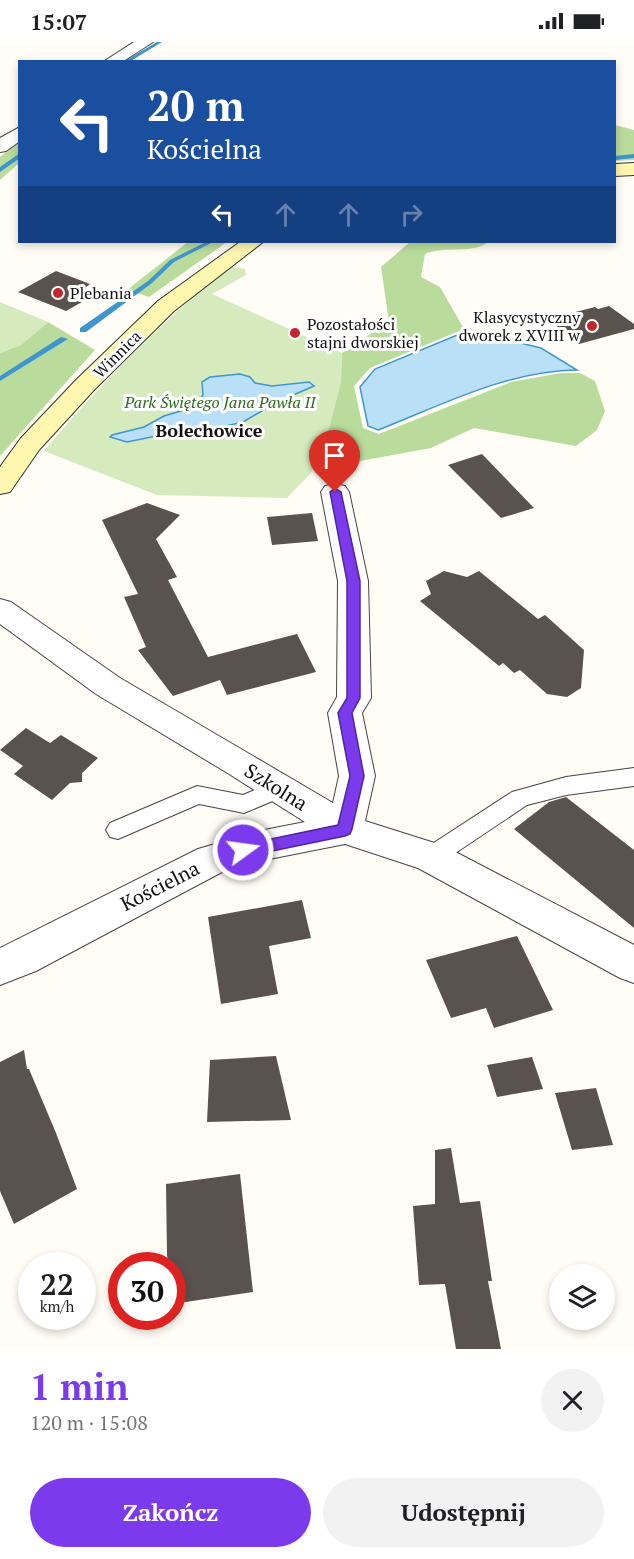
<!DOCTYPE html>
<html lang="pl">
<meta charset="utf-8">
<style>
body{margin:0;font-family:"PT Serif",serif;background:#f2f2f2;color:#202124;height:100vh;display:flex;flex-direction:column;font-size:22px;white-space:nowrap}
*{box-sizing:border-box;margin:0}
p{font-size:20px;color:#757577}
.icon{flex:none;width:33px;height:33px;fill:none;stroke:currentColor;stroke-width:2;stroke-linecap:round;stroke-linejoin:round}
.map{position:relative;height:1307px;overflow:hidden}
.sheet{display:flex;flex-direction:column;background:#fff;flex:1}
.sheet>*{flex:none}
.top-card{position:absolute;left:18px;top:18px;width:598px;height:183px;border-radius:0px;box-shadow:0 3px 9px #0003;background:#1a4fa0;color:#fff;overflow:hidden}
.fabs{position:absolute;left:549px;top:1222px;display:grid;gap:12px}
.fabs a{display:grid;place-items:center;width:66px;height:66px;border-radius:50%;background:#fff;box-shadow:0 3px 9px #0003;font-size:30px}
.speed{position:absolute;left:18px;top:1210px;display:flex;gap:12px;font-size:30px;font-weight:700;text-align:center}
.speed>*{display:grid;place-content:center;width:78px;height:78px;border-radius:50%;background:#fff;box-shadow:0 3px 9px #0003;line-height:1}
.speed small{font-size:15px;font-weight:400}
.speed .limit{border:9px solid #d22;background:#fff;color:#111}
.pin{position:absolute;display:grid;place-items:center;width:51px;height:51px;color:#fff;margin:-62px -26px;border-radius:50% 50% 50% 0;rotate:-45deg;box-shadow:0 0 6px #0007}
.pin .icon{rotate:45deg}
.me{position:absolute;width:66px;margin:-33px;rotate:76deg;stroke-linejoin:round;filter:drop-shadow(0 0 4px #0008)}
.turn{display:flex;align-items:center;gap:21px;height:126px;padding:0 30px;font-size:27px}
.turn .icon{width:78px;height:78px;stroke-width:2.5}
.turn b{display:block;font-size:42px;line-height:51px}
.lanes{display:flex;align-items:center;height:57px;padding:0 30px;background:#0003;justify-content:center;gap:30px;direction:ltr}
.lanes .off{opacity:.35}
.round{display:grid;place-items:center;flex:none;width:63px;height:63px;border-radius:32px;background:#f2f2f2}
.headline{display:flex;align-items:center;justify-content:space-between;height:102px;padding:0 30px}
h1{font-size:36px;font-weight:700;line-height:45px;color:#7c3aed}
.cta{display:flex;gap:12px;margin-top:auto;padding:12px 30px}
.cta a{flex:1;height:69px;border-radius:36px;background:#7c3aed;color:#fff;font-size:24px;font-weight:700;line-height:69px;text-align:center}
.cta a+a{background:#f2f2f2;color:#202124}
.status{display:flex;justify-content:space-between;align-items:center;height:42px;padding:0 30px;background:#fff;direction:ltr}
.status svg{height:16px;fill:currentColor}
.map>svg:first-child{display:block}
.green{fill:#d5ebbd}
.forest{fill:#b9dc9c}
.water{fill:#b9e0f7;stroke:#3f96cf;stroke-width:1.5}
.lines{fill:none;stroke-linecap:round;stroke-linejoin:round}
.stream{fill:#3f96cf;fill-rule:evenodd}
.building{fill:#5a524d}
.lane-casing{stroke:#444;stroke-width:2}
.street-casing{stroke:#444;stroke-width:2}
.secondary-casing{stroke:#333;stroke-width:2}
.lane{fill:#fff;fill-rule:evenodd}
.street{fill:#fff;fill-rule:evenodd}
.secondary{fill:#fff6b0;fill-rule:evenodd}
.route{fill:#7c3aed;stroke:#51269a;stroke-width:1.5}
.poi-dot{fill:#c4262e;stroke:#fff;stroke-width:2}
.labels{text-anchor:middle;stroke-width:6;stroke-linejoin:round;paint-order:stroke}
.far-poi-label{font-size:16px;fill:#111;stroke:#fff;text-anchor:start}
.far-street-label{font-size:16px;fill:#111;stroke:#fff}
.far-park-label{font-size:16px;font-style:italic;fill:#2f6b1f;stroke:#fff}
.far-quarter-label{font-size:18px;font-weight:bold;fill:#111;stroke:#fff}
.street-label{font-size:20px;fill:#111;stroke:#fff}
</style>
<div class="status"><b>15:07</b><svg viewBox="0 0 49 12"><path d="M0 12V9h3v3zM5 12V6h3v6zM10 12V3h3v9zM15 12V0h3v12zM26 1h20v11H26zM47 4h2v5h-2z"/></svg></div>
<div class="map">
<svg width="634" height="1307" viewBox="0 0 634 1307">
<rect width="100%" height="100%" fill="#fffdf5"/>
<!-- green -->
<path class="green" d="M 230,224 L 245,227 L 246,233 L 212,252 L 342,311 L 341,340 L 324,406 L 311,431 L 287,456 L 157,453 L 44,409 C 100,342 162,279 230,224 Z
M 0,260 L 48,280 L 21,303 L 0,311 Z"/>
<!-- forest -->
<path class="forest" d="M 615,83 L 634,88 L 634,118 L 615,119 Z
M 19,99 L 19,121 L 0,138 L 0,115 Z
M 188,200 L 227,200 L 149,255 L 127,248 Z
M 410,200 L 488,200 C 471,213 444,203 425,212 L 421,235 L 440,245 L 464,287 L 370,326 L 354,344 L 363,386 L 379,392 L 511,340 L 561,331 L 580,331 L 595,339 L 605,369 L 597,388 L 576,404 L 474,386 L 431,406 L 360,419 L 324,406 L 341,340 L 342,311 L 389,280 L 381,225 Z
M 48,280 L 95,308 L 0,414 L 0,311 L 21,303 Z"/>
<!-- water -->
<path class="water" d="M 462,291 L 492,294 L 541,306 L 577,328 C 506,329 442,363 378,388 L 368,384 L 360,345 L 375,327 Z
M 240,332 L 250,335 L 255,341 L 272,344 L 309,340 L 314,344 L 277,360 L 243,380 L 188,393 L 161,393 L 127,400 L 110,395 L 112,393 L 144,385 L 164,374 L 194,365 L 203,353 L 202,340 L 210,335 Z"/>
<g class="lines">
<!-- stream -->
<path class="stream" d="M 157,0 L 162,0 L 129,20 L 123,20 Z
M 20,111 L 20,116 L 0,130 L 0,125 Z
M 634,112 L 634,116 L 615,118 L 615,114 Z
M 206,200 L 213,200 L 174,220 L 152,241 L 86,290 L 80,290 L 80,286 L 148,239 L 170,218 Z
M 61,295 L 68,297 L 0,339 L 0,334 Z"/>
</g>
<!-- building -->
<path class="building" d="M 56,229 L 90,242 L 85,246 L 98,251 L 66,269 L 18,250 Z
M 609,264 L 634,282 L 634,287 L 579,302 L 548,277 L 595,265 L 598,267 Z
M 482,412 L 534,466 L 501,476 L 448,423 Z
M 147,461 L 180,473 L 156,497 L 177,535 L 168,538 L 208,615 L 297,592 L 316,630 L 227,653 L 220,638 L 173,654 L 138,608 L 146,605 L 124,555 L 138,552 L 102,478 Z
M 312,471 L 318,499 L 272,503 L 267,475 Z
M 444,529 L 467,535 L 479,529 L 538,577 L 545,573 L 584,608 L 581,646 L 567,655 L 547,652 L 520,628 L 514,631 L 503,621 L 499,624 L 420,559 L 431,552 L 426,539 Z
M 26,686 L 50,701 L 61,693 L 98,716 L 82,731 L 82,740 L 70,741 L 52,758 L 14,732 L 23,724 L 0,708 Z
M 566,755 L 634,808 L 634,886 L 514,787 L 549,760 Z
M 302,858 L 311,896 L 269,904 L 278,952 L 221,962 L 208,875 Z
M 517,894 L 553,968 L 494,986 L 486,966 L 451,976 L 426,918 Z
M 24,1008 L 27,1027 L 29,1027 L 56,1091 L 77,1147 L 14,1182 L 0,1149 L 0,1020 Z
M 276,1014 L 291,1078 L 207,1080 L 210,1018 Z
M 532,1015 L 543,1047 L 497,1055 L 487,1023 Z
M 596,1046 L 613,1103 L 572,1108 L 555,1051 Z
M 451,1106 L 460,1161 L 480,1159 L 492,1239 L 488,1239 L 501,1307 L 456,1307 L 445,1242 L 419,1243 L 413,1164 L 435,1162 L 435,1108 Z
M 240,1132 L 253,1250 L 172,1262 L 172,1224 L 169,1224 L 167,1213 L 166,1142 Z"/>
<g class="lines">
<!-- lane casing -->
<g class="lane-casing">
<path id="lane" d="M 634,726 L 634,744 L 566,753 L 527,763 L 439,822 L 431,825 L 423,822 L 419,815 L 423,808 L 512,750 L 566,735 Z
M 279,738 L 287,741 L 290,747 L 287,753 L 244,771 L 199,762 L 118,797 L 110,795 L 106,788 L 110,781 L 197,744 L 243,753 Z"/>
</g>
<!-- street casing -->
<g class="street-casing">
<path id="street" d="M 134,0 L 153,0 L 122,20 L 103,20 Z
M 20,85 L 20,99 L 6,109 L 0,110 L 0,96 Z
M 335,442 L 345,444 L 349,450 L 368,539 L 371,656 L 362,671 L 375,734 L 365,779 L 444,804 L 634,903 L 634,941 L 620,936 L 418,826 L 345,802 L 259,819 L 222,830 L 36,929 L 0,943 L 0,906 L 198,807 L 259,789 L 305,780 L 226,730 L 96,652 L 0,582 L 0,557 L 11,560 L 120,636 L 333,761 L 339,734 L 328,671 L 337,655 L 338,539 L 321,450 L 325,444 Z"/>
</g>
<!-- secondary casing -->
<g class="secondary-casing">
<path id="secondary" d="M 634,121 L 634,133 L 615,134 L 615,122 Z
M 240,200 L 263,200 L 174,269 L 94,348 L 39,408 L 10,450 L 0,452 L 0,425 L 21,396 L 76,338 L 158,259 Z"/>
</g>
<!-- lane -->
<use href="#lane" class="lane"/>
<!-- street -->
<use href="#street" class="street"/>
<!-- secondary -->
<use href="#secondary" class="secondary"/>
</g>
<!-- route -->
<path class="route" d="M 335,446 L 341,450 L 360,539 L 360,656 L 352,671 L 364,734 L 352,787 L 350,792 L 345,794 L 243,815 L 237,813 L 235,808 L 237,804 L 338,783 L 350,734 L 338,671 L 347,656 L 347,539 L 330,450 Z"/>
<!-- markers -->
<g class="poi-dot">
<circle cx="58" cy="251" r="6"/>
<circle cx="592" cy="284" r="6"/>
<circle cx="295" cy="291" r="6"/>
</g>
<g class="labels">
<!-- far-poi labels -->
<g class="far-poi-label">
<text x="70" y="257">Plebania</text>
<text x="580" y="281" text-anchor="end">Klasycystyczny<tspan x="580" dy="18">dworek z XVIII w</tspan></text>
<text x="307" y="288">Pozostałości<tspan x="307" dy="18">stajni dworskiej</tspan></text>
</g>
<!-- far-street labels -->
<g class="far-street-label">
<text transform="translate(117 312) rotate(-45)" y="6">Winnica</text>
</g>
<!-- far-park labels -->
<g class="far-park-label">
<text x="220" y="366">Park Świętego Jana Pawła II</text>
</g>
<!-- far-quarter labels -->
<g class="far-quarter-label">
<text x="209" y="395">Bolechowice</text>
</g>
<!-- street labels -->
<g class="street-label">
<text transform="translate(276 745) rotate(32)" y="7">Szkolna</text>
<text transform="translate(160 844) rotate(-27)" y="7">Kościelna</text>
</g>
</g>
</svg>
<div class="fabs">
<a><svg class="icon" aria-label="layers" viewBox="0 0 24 24"><path d="M12 4l9 5-9 5-9-5zM3 14l9 5 9-5"/></svg></a>
</div>
<div class="speed"><div>22<small>km/h</small></div><div class="limit">30</div></div>
<div class="pin" style="left:335px;top:450px;background:#d93025"><svg class="icon" aria-label="arrive" viewBox="0 0 24 24"><path d="M6 21V4h12l-3 4 3 4H6"/></svg></div>
<svg class="me" style="left:243px;top:808px" viewBox="-20 -20 40 40"><circle r="17" fill="#7c3aed" stroke="#fff" stroke-width="3"/><path d="M0-11L8 9 0 5-8 9z" fill="#fff"/></svg>
<div class="top-card">
<div class="turn"><svg class="icon" aria-label="left" viewBox="0 0 24 24"><path d="M17 20v-9H6M10 6l-5 5 5 5"/></svg><div><b>20 m</b>Kościelna</div></div>
<div class="lanes"><svg class="icon" aria-label="left" viewBox="0 0 24 24"><path d="M17 20v-9H6M10 6l-5 5 5 5"/></svg><svg class="icon off" aria-label="ahead" viewBox="0 0 24 24"><path d="M12 20V5M6 11l6-6 6 6"/></svg><svg class="icon off" aria-label="ahead" viewBox="0 0 24 24"><path d="M12 20V5M6 11l6-6 6 6"/></svg><svg class="icon off" aria-label="right" viewBox="0 0 24 24"><path d="M7 20v-9h11M14 6l5 5-5 5"/></svg></div>
</div>
</div>
<section class="sheet">
<div class="headline"><div><h1>1 min</h1><p>120 m · 15:08</p></div><a class="round"><svg class="icon" aria-label="close" viewBox="0 0 24 24"><path d="M6 6l12 12M18 6L6 18"/></svg></a></div>
<div class="cta"><a>Zakończ</a><a>Udostępnij</a></div>
</section>
